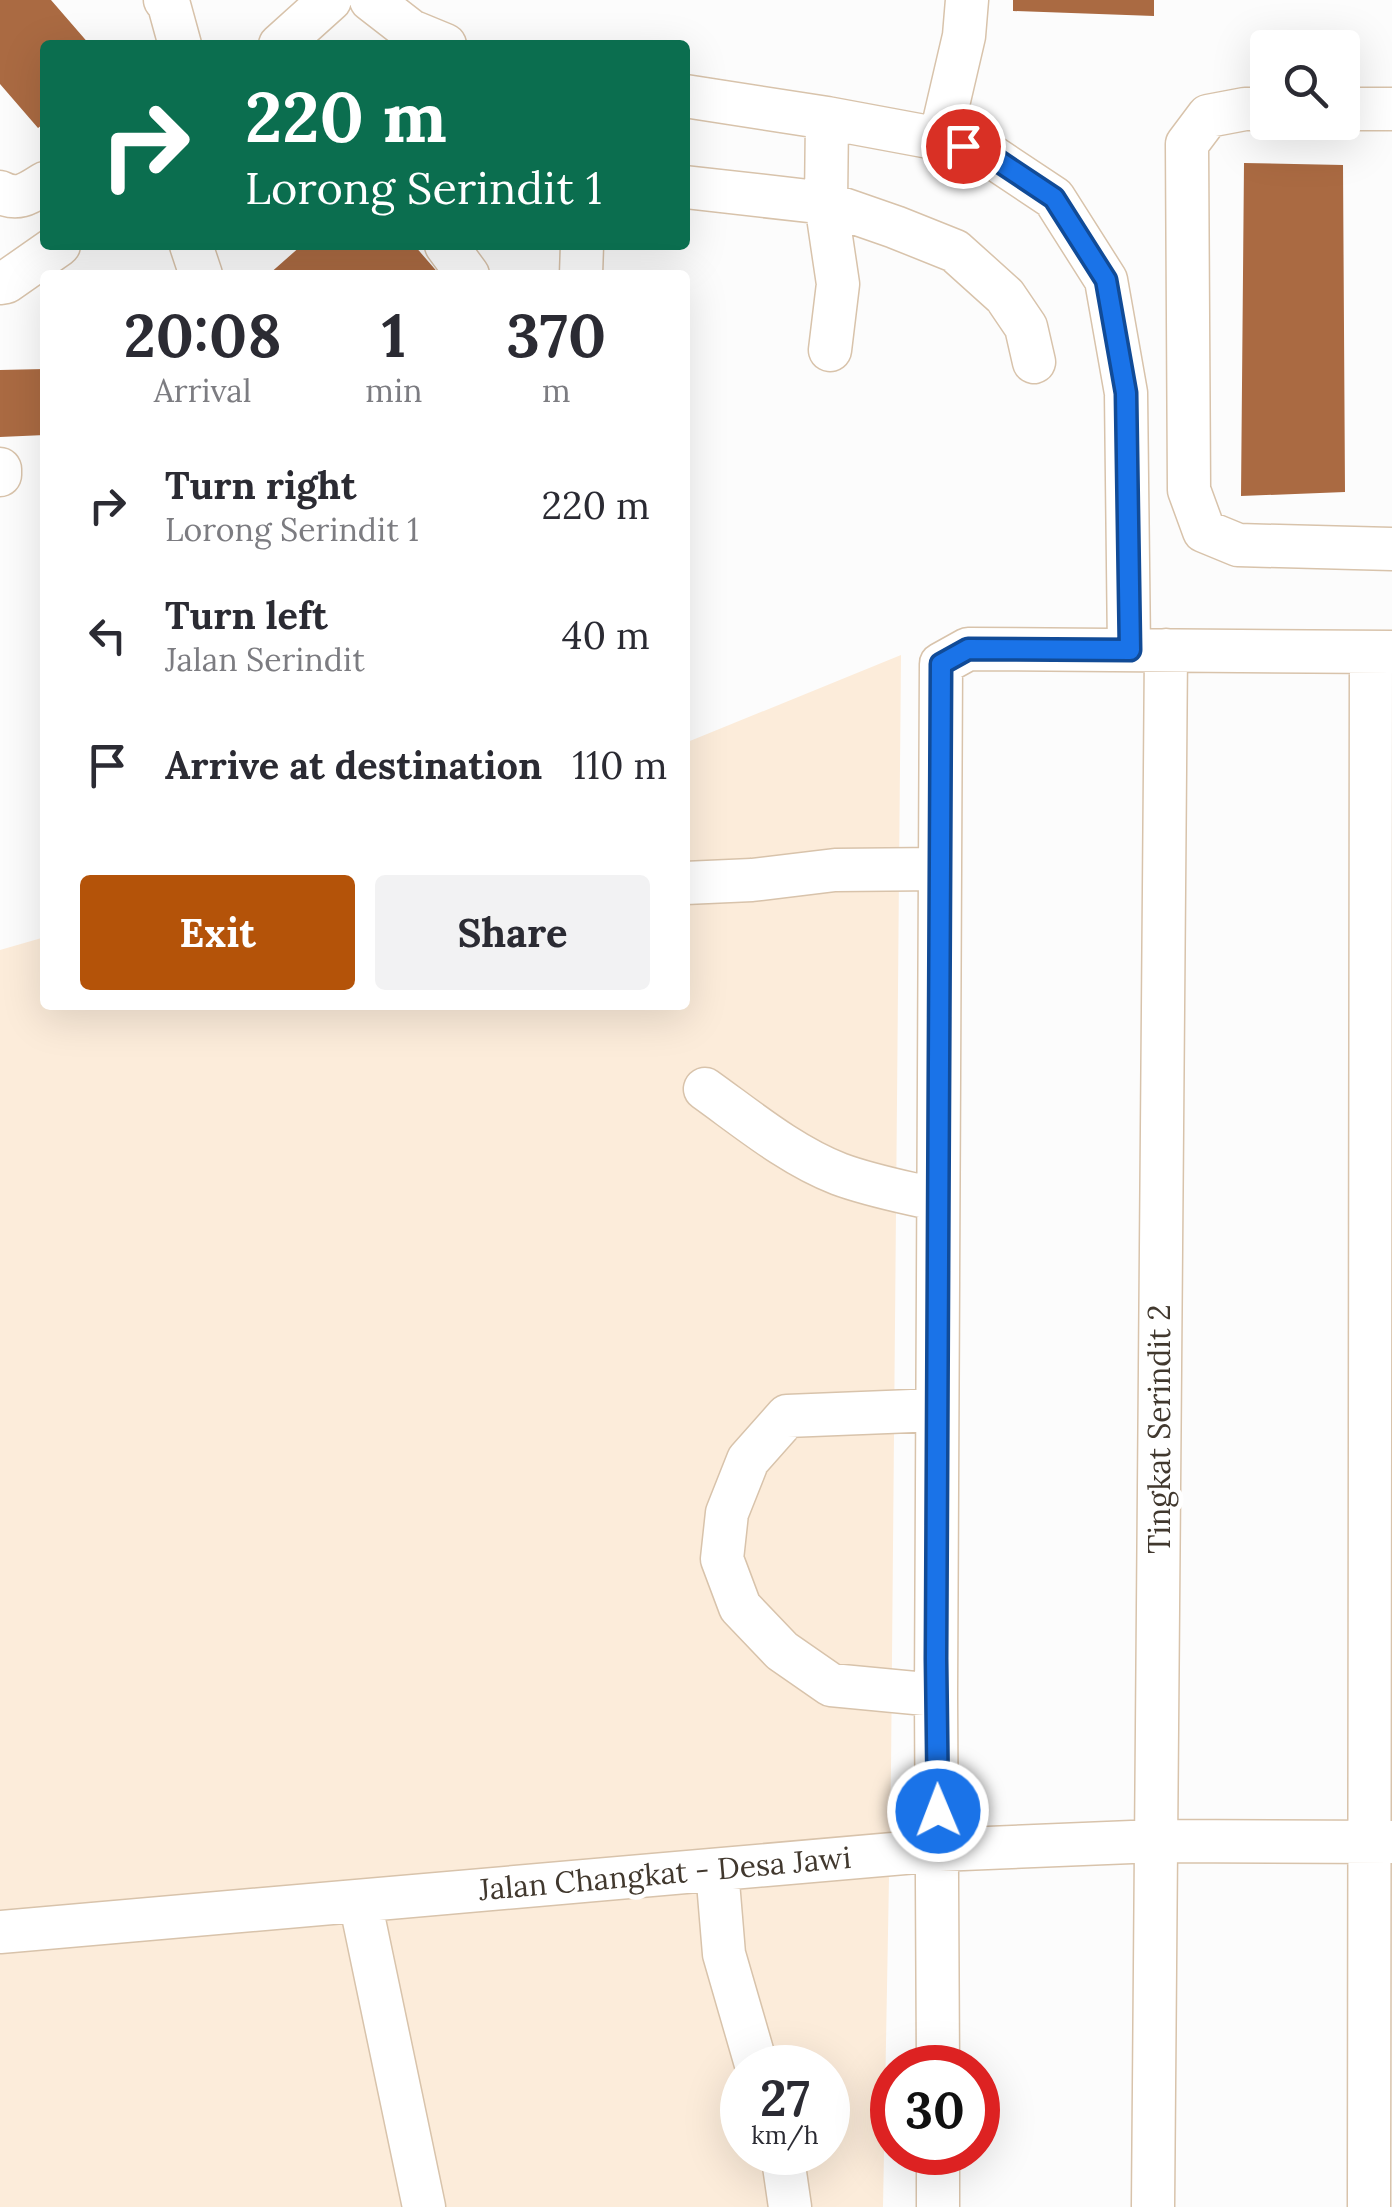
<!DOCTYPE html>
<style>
body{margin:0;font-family:Lora,serif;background:#f2f2f3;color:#2b2b33;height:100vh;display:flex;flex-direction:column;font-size:38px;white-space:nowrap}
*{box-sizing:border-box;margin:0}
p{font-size:32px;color:#7c7c81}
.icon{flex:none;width:55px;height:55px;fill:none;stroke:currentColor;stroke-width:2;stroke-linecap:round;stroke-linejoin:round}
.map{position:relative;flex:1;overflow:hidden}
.sheet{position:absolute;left:40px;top:270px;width:650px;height:740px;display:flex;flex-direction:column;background:#fff;border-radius:10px;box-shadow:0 10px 40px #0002}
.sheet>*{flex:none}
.guide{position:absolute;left:40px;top:40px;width:650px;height:210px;border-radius:10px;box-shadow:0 10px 40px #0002;background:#0b6e4f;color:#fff;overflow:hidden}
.controls{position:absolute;left:1250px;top:30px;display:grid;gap:20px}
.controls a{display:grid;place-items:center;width:110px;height:110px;border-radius:10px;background:#fff;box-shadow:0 10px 40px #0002;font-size:50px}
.speed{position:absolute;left:720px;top:2045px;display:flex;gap:20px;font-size:50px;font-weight:700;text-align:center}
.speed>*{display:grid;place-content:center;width:130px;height:130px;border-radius:50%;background:#fff;box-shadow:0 10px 40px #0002;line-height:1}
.speed small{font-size:25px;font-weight:400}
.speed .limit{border:15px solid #d22;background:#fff;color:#111}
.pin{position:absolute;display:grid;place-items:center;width:85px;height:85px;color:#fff;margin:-42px;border:5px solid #fff;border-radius:50%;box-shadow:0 2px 10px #0007}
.me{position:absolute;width:110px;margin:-55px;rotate:359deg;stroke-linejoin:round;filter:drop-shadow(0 0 8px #0008)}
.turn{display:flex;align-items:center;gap:35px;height:210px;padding:0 40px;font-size:45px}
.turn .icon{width:130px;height:130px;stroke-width:2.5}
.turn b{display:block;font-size:70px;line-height:85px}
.eta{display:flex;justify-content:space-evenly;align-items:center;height:170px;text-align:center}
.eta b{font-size:60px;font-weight:700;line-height:70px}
.cta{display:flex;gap:20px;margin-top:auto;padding:20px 40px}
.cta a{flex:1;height:115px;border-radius:10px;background:#b45309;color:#fff;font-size:40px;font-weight:700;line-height:115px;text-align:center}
.cta a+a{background:#f2f2f3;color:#2b2b33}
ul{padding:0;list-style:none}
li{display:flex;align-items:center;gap:30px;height:130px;padding:0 40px}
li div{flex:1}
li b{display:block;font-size:38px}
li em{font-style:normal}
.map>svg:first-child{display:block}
.built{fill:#fcecda;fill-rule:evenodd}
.building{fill:#aa6a42}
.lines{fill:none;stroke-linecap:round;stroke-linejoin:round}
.minor-casing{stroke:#d8c3ab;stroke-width:45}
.minor{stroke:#fff;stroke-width:42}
.route-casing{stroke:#114b97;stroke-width:25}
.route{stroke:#1a73e8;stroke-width:18}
.labels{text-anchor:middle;stroke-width:10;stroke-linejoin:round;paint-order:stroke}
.street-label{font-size:30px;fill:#41382e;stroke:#fff}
</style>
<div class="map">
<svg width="1392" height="2207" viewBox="0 0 1392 2207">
<rect width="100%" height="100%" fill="#fcfcfc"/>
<!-- built -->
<path class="built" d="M 901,655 L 891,1769 L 883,2207 L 0,2207 L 0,950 L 45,937 L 45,1005 L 685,1005 L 685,743 ZM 742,2068 L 828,2068 L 828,2152 L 742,2152 Z"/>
<!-- building -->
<path class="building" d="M 0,0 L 51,0 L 90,45 L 45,45 L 45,123 L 38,128 L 0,84 Z
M 1013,0 L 1154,0 L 1154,16 L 1013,11 Z
M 1244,163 L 1343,165 L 1345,492 L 1241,496 Z
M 302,245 L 414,245 L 440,275 L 268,275 Z
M 45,369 L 45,435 L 0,437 L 0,370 Z"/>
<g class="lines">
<!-- minor casing -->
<g class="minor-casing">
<path id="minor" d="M 165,0 L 169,5 L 180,45
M 371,0 L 411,31 L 445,45
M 280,45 L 330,0
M 685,96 L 827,118 L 940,139 L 985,152 L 1054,198 L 1106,280 L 1126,393 L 1129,650
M 1268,109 L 1245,109 L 1208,116 L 1187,144 L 1189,490 L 1204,531 L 1238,545 L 1392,549
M 1342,109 L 1392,109
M 827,118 L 826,203 L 838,284 L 830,350
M 940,139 L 964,36 L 967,0
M 685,187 L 826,203 L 895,227 L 955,251 L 1005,296 L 1026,327 L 1034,362
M 0,192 C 18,202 29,193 45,183
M 191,245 L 201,275
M 446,245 L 468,275
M 581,275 L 582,245
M 0,283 L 6,282 L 59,245
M 0,475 L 0,469
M 685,883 L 752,880 L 835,870 L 940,869
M 705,1089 C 747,1119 790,1155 839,1174 C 871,1186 905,1192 938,1200
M 936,1695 L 831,1685 L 782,1651 L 740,1607 L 722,1559 L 727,1513 L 748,1460 L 787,1416 L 937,1410
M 717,1870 L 724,1954 L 757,2068
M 360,1901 L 424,2207
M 0,1932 L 939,1850 L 1156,1841 L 1392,1842
M 938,2068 L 936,1695 L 941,664 L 968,649 L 1392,652
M 782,2152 L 790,2207
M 938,2207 L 938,2152
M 1153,2207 L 1166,650
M 1369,2207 L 1371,652"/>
</g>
<!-- minor -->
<use href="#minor" class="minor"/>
</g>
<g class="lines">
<!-- route casing -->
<g class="route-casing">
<path id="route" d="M 938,1811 L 936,1659 L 941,664 L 968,649 L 1130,650 L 1126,393 L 1106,280 L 1054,198 L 985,152 L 963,146"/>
</g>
<!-- route -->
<use href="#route" class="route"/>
</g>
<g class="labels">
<!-- street labels -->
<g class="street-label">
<text transform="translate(1160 1429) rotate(-90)" y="10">Tingkat Serindit 2</text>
<text transform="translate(665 1874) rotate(-5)" y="10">Jalan Changkat - Desa Jawi</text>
</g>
</g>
</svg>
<div class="controls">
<a><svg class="icon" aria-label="search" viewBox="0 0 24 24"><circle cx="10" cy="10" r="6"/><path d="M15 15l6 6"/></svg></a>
</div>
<div class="speed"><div>27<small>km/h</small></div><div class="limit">30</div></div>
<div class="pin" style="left:963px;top:146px;background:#d93025"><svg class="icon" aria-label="arrive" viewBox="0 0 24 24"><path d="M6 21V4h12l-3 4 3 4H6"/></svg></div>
<svg class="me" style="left:938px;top:1811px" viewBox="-20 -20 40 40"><circle r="17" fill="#1a73e8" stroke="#fff" stroke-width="3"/><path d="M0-11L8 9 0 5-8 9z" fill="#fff"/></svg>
<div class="guide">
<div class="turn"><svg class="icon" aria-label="right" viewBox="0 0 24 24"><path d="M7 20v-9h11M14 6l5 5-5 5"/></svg><div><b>220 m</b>Lorong Serindit 1</div></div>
</div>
<section class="sheet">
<div class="eta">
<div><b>20:08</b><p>Arrival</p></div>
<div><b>1</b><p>min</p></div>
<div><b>370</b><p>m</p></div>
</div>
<ul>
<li><svg class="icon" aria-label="right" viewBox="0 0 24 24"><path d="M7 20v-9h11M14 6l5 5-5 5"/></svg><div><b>Turn right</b><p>Lorong Serindit 1</p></div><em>220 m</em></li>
<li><svg class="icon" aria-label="left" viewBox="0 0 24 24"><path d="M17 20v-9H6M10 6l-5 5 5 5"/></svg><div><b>Turn left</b><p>Jalan Serindit</p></div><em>40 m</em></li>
<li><svg class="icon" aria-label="arrive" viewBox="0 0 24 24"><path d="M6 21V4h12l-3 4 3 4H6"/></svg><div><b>Arrive at destination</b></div><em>110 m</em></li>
</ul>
<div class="cta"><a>Exit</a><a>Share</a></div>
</section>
</div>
